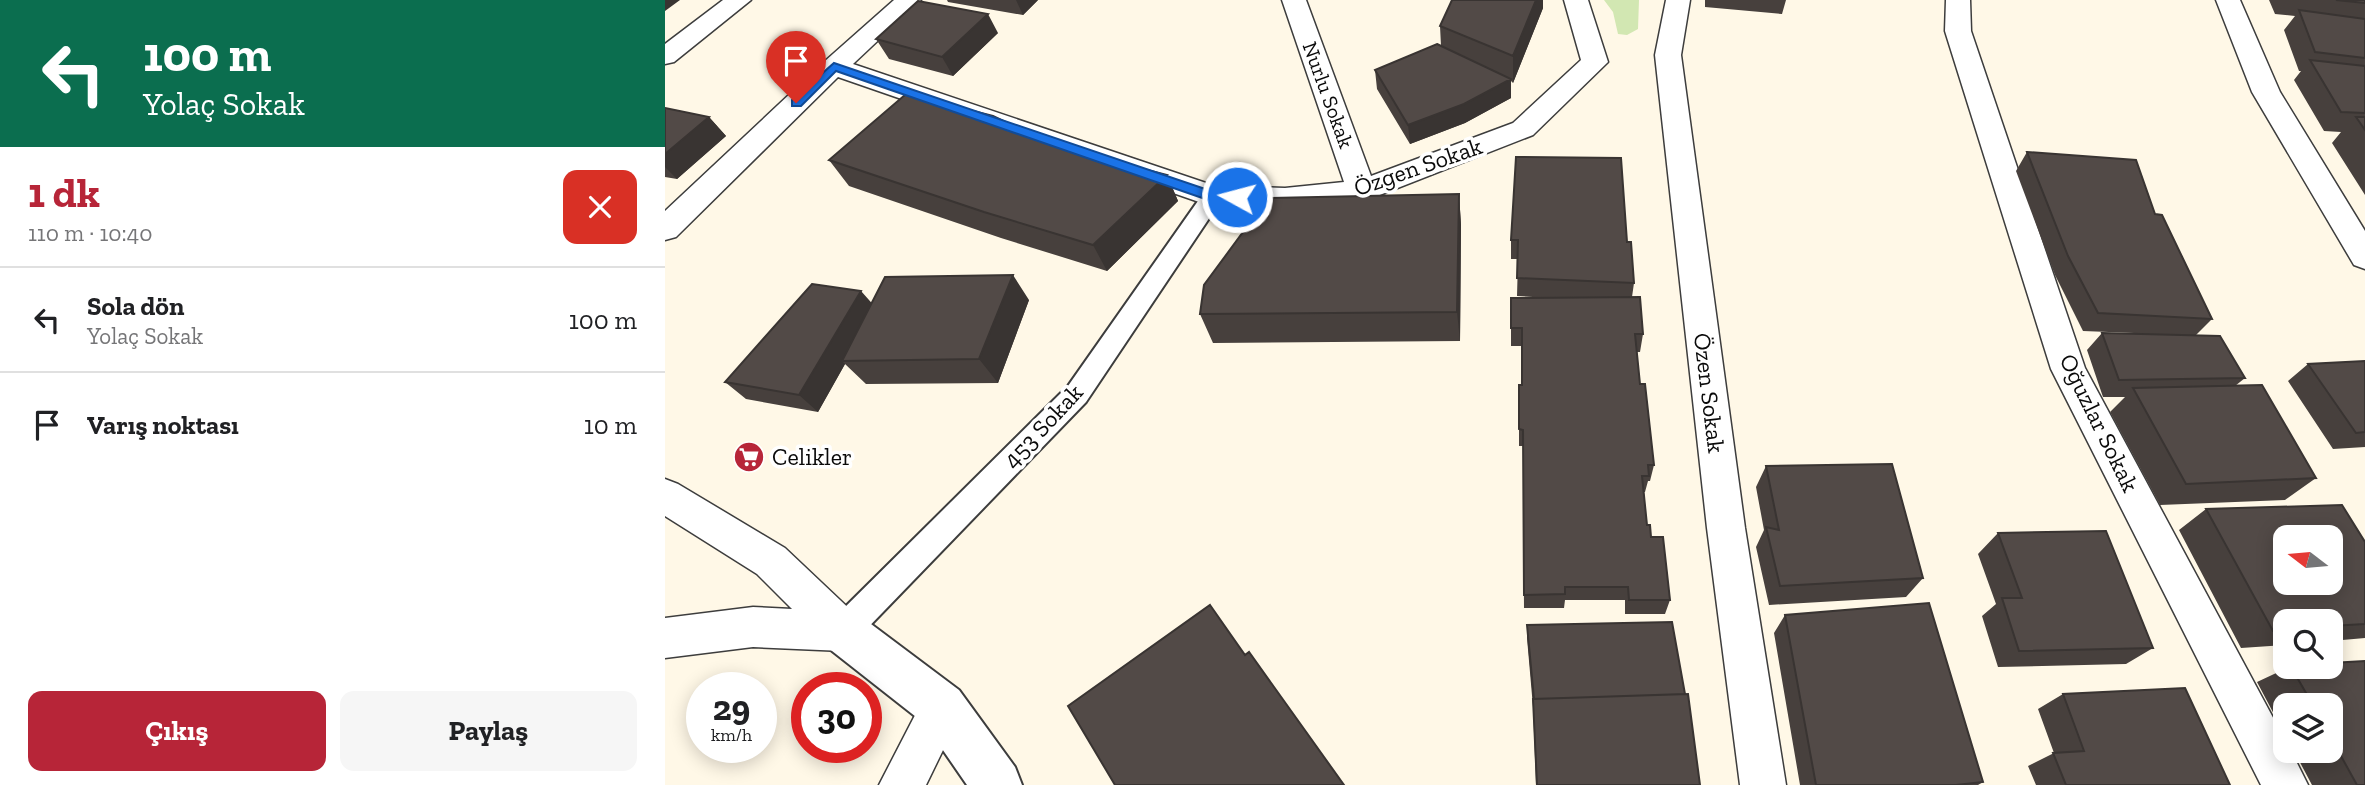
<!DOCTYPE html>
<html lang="tr">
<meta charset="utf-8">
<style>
body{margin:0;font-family:"Zilla Slab",serif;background:#f6f6f6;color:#202124;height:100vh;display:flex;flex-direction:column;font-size:26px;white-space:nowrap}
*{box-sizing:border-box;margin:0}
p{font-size:23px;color:#757577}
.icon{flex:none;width:38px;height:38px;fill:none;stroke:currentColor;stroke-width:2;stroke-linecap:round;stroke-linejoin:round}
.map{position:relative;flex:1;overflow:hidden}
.drawer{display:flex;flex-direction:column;background:#fff;width:665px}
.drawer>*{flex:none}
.banner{background:#0b6e4f;color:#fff;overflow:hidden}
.needle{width:46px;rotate:286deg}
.controls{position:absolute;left:1608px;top:525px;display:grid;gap:14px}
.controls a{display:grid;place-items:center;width:70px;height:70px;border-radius:14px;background:#fff;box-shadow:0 4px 18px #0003;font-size:35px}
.speed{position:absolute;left:21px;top:672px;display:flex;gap:14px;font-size:35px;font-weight:700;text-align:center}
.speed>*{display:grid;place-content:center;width:91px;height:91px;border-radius:50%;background:#fff;box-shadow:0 4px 18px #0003;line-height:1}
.speed small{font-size:18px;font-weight:400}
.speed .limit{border:10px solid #d22;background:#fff;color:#111}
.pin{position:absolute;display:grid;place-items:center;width:60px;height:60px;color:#fff;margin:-72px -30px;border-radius:50% 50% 50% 0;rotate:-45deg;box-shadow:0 0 7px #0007}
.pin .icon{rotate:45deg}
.me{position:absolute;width:77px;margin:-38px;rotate:277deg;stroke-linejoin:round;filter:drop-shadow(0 0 5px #0008)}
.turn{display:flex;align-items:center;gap:24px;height:147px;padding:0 28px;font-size:32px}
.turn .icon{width:91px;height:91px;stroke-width:2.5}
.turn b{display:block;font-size:49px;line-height:60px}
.round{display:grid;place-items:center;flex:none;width:74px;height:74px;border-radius:14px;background:#f6f6f6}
.head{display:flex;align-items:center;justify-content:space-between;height:119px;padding:0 28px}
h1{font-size:42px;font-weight:800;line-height:52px;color:#b72538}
.cta{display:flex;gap:14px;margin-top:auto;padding:14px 28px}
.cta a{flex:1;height:80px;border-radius:14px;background:#b72538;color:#fff;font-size:28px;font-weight:800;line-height:80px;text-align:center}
.cta a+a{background:#f6f6f6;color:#202124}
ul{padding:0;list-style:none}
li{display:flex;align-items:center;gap:21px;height:105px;padding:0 28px;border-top:2px solid #e0e0e0}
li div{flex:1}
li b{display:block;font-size:26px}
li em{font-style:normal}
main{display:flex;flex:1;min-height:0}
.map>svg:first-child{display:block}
.green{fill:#d2e7b2}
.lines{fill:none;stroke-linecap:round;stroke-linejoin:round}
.pedestrian-casing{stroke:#3d3d3d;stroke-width:4}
.minor-casing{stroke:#3d3d3d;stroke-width:3}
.tertiary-casing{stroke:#3d3d3d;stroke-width:4}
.pedestrian{fill:#fff;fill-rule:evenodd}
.minor{fill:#fff;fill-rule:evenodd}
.tertiary{fill:#fff;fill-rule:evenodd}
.wall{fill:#47403d}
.shaded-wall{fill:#393432}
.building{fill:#524a47;stroke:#393432;stroke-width:2;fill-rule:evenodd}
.route{fill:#1a73e8;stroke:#114b97;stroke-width:2}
.labels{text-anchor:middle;stroke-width:7;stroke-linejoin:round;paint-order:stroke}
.far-street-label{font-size:21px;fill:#0a0a0a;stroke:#fff}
.street-label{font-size:24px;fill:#0a0a0a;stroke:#fff}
.poi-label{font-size:24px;fill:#0a0a0a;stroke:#fff;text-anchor:start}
</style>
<main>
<section class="drawer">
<div class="banner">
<div class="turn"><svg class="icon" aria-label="left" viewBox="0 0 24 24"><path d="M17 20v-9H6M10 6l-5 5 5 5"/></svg><div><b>100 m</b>Yolaç Sokak</div></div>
</div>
<div class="head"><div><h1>1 dk</h1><p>110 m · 10:40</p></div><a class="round" style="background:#d93025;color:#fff"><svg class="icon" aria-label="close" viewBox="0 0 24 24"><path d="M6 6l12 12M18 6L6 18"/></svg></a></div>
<ul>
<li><svg class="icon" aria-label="left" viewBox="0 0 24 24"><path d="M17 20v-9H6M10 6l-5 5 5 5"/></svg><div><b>Sola dön</b><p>Yolaç Sokak</p></div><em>100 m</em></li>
<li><svg class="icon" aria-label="arrive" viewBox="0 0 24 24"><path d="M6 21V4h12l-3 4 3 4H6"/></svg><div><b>Varış noktası</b></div><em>10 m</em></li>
</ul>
<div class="cta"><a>Çıkış</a><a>Paylaş</a></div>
</section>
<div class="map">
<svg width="1700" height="785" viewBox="0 0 1700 785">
<rect width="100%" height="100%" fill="#fff8e7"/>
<!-- green -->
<path class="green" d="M 939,0 L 974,0 L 973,29 L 962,35 L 953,34 L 948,12 Z"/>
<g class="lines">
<!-- pedestrian casing -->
<g class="pedestrian-casing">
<path id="pedestrian" d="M 548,188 L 556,191 L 559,196 L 421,402 L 189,642 L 178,646 L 167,642 L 162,631 L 167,620 L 403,386 L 540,191 Z"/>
</g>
<!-- minor casing -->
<g class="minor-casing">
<path id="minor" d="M 58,0 L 86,0 L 9,62 L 0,64 L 0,44 Z
M 229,0 L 256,0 L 188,64 L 550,186 L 620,188 L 679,182 L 617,0 L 641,0 L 706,176 L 848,123 L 916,60 L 899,0 L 923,0 L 943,62 L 868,135 L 707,198 L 620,208 L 548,206 L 537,203 L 173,77 L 11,237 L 0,240 L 0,211 L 160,61 Z
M 1001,0 L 1025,0 L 1016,55 L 1080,528 L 1121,785 L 1075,785 L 1042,528 L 990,55 Z
M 1281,0 L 1305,0 L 1306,31 L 1420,368 L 1620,740 L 1620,751 L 1626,751 L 1643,785 L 1596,785 L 1386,369 L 1280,31 Z
M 1551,0 L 1575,0 L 1615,92 L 1700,231 L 1700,269 L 1689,265 L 1587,92 Z
M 0,479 L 13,484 L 120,548 L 193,617 L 199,631 L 193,645 L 178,651 L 88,647 L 0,658 L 0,618 L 88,607 L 127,609 L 92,574 L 0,516 Z
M 277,685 L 292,692 L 299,707 L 261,785 L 214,785 L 262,692 Z"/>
</g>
<!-- tertiary casing -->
<g class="tertiary-casing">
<path id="tertiary" d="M 178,609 L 194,615 L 294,690 L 350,767 L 357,785 L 302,785 L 260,724 L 162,647 L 155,631 L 162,615 Z"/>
</g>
<!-- pedestrian -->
<use href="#pedestrian" class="pedestrian"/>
<!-- minor -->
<use href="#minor" class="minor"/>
<!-- tertiary -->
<use href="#tertiary" class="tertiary"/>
</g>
<!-- wall -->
<path class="wall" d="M 282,0 L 373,0 L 358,15 L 283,2 Z
M 871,0 L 878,0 L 878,8 L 848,83 L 846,81 L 846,98 L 800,123 L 745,144 L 712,89 L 710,70 L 776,46 L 775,26 Z
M 1040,0 L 1121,0 L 1117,14 L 1040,7 Z
M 1604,0 L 1700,0 L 1700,195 L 1667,143 L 1676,132 L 1659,131 L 1629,80 L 1636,71 L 1634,71 L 1619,30 L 1630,16 L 1610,14 Z
M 333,33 L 288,76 L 224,59 L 211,39 Z
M 0,108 L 44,117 L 61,136 L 12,179 L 0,177 Z
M 393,147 L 502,175 L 513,201 L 442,271 L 336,238 L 184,186 L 164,160 Z
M 1362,152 L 1490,214 L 1547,319 L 1531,335 L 1580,378 L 1570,386 L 1651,478 L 1620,500 L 1495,505 L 1445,412 L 1460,397 L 1438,397 L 1422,350 L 1437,333 L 1469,333 L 1418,331 L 1390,275 L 1351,171 Z
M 794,194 L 796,225 L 795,341 L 548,343 L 535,314 Z
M 846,240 L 962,242 L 969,283 L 967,297 L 978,334 L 975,352 L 972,352 L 975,384 L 989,465 L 985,481 L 983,481 L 980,492 L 979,492 L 982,525 L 1005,600 L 1000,614 L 960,614 L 960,600 L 900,600 L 899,608 L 859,608 L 858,446 L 854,446 L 854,385 L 857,385 L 857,346 L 846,346 L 846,298 L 886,298 L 852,296 L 853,259 L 846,259 Z
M 364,300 L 333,383 L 201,384 L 180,364 L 153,412 L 81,399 L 60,382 L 207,303 Z
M 1700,361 L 1700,447 L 1668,449 L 1623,381 L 1643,364 Z
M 1101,466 L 1258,578 L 1241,597 L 1104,605 L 1091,547 L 1099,530 L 1091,487 Z
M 1541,509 L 1700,542 L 1700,638 L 1666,641 L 1666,621 L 1620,621 L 1620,645 L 1576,648 L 1514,530 Z
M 1333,533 L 1488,648 L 1461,664 L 1333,667 L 1317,616 L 1331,604 L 1313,554 Z
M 1120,615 L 1318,782 L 1313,785 L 1135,785 L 1109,633 Z
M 862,625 L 1035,785 L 871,785 L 868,707 L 862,638 Z
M 1624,667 L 1666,667 L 1700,785 L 1647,785 L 1629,751 L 1666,751 L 1666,705 L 1620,705 L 1620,735 L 1592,682 Z
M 1398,694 L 1565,785 L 1371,785 L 1363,766 L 1389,753 L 1373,709 Z"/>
<!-- shaded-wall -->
<path class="shaded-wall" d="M 0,0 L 15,0 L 0,11 Z
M 351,0 L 373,0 L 358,15 Z
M 871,0 L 878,0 L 878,8 L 848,83 L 848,56 Z
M 323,14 L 333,33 L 288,76 L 277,57 Z
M 846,79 L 846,98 L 800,123 L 745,144 L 743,125 Z
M 44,117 L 61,136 L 12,179 L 0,167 L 0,154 Z
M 502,175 L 513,201 L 442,271 L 428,245 Z
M 794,194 L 796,225 L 795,341 L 792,312 Z
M 348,275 L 364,300 L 333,383 L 314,359 Z
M 196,291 L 212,309 L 177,361 L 180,364 L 153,412 L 134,395 Z"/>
<!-- building -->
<path class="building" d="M 787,0 L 871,0 L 848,56 L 775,26 Z
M 1671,0 L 1700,0 L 1700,3 Z
M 253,1 L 323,14 L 277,57 L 211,39 Z
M 1634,10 L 1700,19 L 1700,58 L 1650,52 Z
M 772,44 L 846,79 L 799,104 L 743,125 L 710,70 Z
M 1645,60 L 1700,66 L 1700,113 L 1676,112 Z
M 241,94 L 328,116 L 393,147 L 502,175 L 428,245 L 319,212 L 164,160 Z
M 0,108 L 44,117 L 0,154 Z
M 1691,117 L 1700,117 L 1700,130 Z
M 1362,152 L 1471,160 L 1490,214 L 1497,215 L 1547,319 L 1433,313 L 1403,256 Z
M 851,157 L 956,158 L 962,242 L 966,242 L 969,283 L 852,278 L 853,240 L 846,240 Z
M 794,194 L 792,312 L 535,314 L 539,285 L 603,198 Z
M 348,275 L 314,359 L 177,361 L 220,277 Z
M 147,284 L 196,291 L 134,395 L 60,382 Z
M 975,297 L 978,334 L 970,334 L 975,384 L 980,384 L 989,465 L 983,465 L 984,476 L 977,476 L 982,525 L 985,525 L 986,537 L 998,537 L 1005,600 L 964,600 L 963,587 L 900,587 L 900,594 L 859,595 L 858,430 L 854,429 L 854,385 L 857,385 L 857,328 L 846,328 L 846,298 Z
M 1437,333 L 1555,336 L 1580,378 L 1454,380 Z
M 1700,361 L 1700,432 L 1691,433 L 1643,364 Z
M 1597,385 L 1651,478 L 1521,484 L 1468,388 Z
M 1227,464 L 1258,578 L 1115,586 L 1101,527 L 1114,530 L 1101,466 Z
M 1677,505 L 1700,542 L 1700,624 L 1666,626 L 1666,621 L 1620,621 L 1620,630 L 1608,631 L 1541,509 ZM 1620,537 L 1666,537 L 1666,583 L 1620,583 Z
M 1441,531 L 1488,648 L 1354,651 L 1337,598 L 1357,598 L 1333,533 Z
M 1264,603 L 1318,782 L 1291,785 L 1151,785 L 1120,615 Z
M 545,605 L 580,655 L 584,652 L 679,785 L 450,785 L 403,706 Z
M 1007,622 L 1020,694 L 869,699 L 862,625 Z
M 1700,661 L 1700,785 L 1692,785 L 1666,738 L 1666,705 L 1648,705 L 1626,667 L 1666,667 L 1666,663 Z
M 1520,688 L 1565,785 L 1401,785 L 1388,753 L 1419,751 L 1398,694 Z
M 1023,694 L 1035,785 L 872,785 L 868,699 Z"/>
<!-- route -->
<path class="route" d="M 169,63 L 549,192 L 572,192 L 579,197 L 572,202 L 543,200 L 171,71 L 136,106 L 127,106 L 127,100 Z"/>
<!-- icons -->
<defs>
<g id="supermarket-disc" transform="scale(1.575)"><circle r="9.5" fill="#b72538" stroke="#fff"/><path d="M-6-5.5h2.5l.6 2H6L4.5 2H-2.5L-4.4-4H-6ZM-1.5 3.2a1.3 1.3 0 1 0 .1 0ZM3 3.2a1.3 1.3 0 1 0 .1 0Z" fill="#fff"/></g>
</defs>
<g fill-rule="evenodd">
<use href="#supermarket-disc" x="84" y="457"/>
</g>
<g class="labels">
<!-- far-street labels -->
<g class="far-street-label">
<text transform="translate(663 95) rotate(70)" y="7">Nurlu Sokak</text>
</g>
<!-- street labels -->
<g class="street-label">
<text transform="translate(753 167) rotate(-19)" y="8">Özgen Sokak</text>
<text transform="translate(1044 393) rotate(83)" y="8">Özen Sokak</text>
<text transform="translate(1434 423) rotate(64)" y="8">Oğuzlar Sokak</text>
<text transform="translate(378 426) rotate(-47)" y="8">453 Sokak</text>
</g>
<!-- poi labels -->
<g class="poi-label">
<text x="107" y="465">Celikler</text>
</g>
</g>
</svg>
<div class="controls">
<a><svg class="needle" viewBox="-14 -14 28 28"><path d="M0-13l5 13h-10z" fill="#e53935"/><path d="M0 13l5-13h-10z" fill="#757577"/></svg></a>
<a><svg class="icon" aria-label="search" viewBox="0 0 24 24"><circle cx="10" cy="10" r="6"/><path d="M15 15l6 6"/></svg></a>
<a><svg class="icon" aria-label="layers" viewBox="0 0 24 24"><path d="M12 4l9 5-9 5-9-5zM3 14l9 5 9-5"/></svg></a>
</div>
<div class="speed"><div>29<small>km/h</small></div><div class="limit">30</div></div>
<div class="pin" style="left:131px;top:103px;background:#d93025"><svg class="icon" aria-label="arrive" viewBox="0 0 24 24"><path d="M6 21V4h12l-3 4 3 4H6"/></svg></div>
<svg class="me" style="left:572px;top:197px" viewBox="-20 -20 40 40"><circle r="17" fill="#1a73e8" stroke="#fff" stroke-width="3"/><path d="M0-11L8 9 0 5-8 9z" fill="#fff"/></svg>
</div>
</main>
